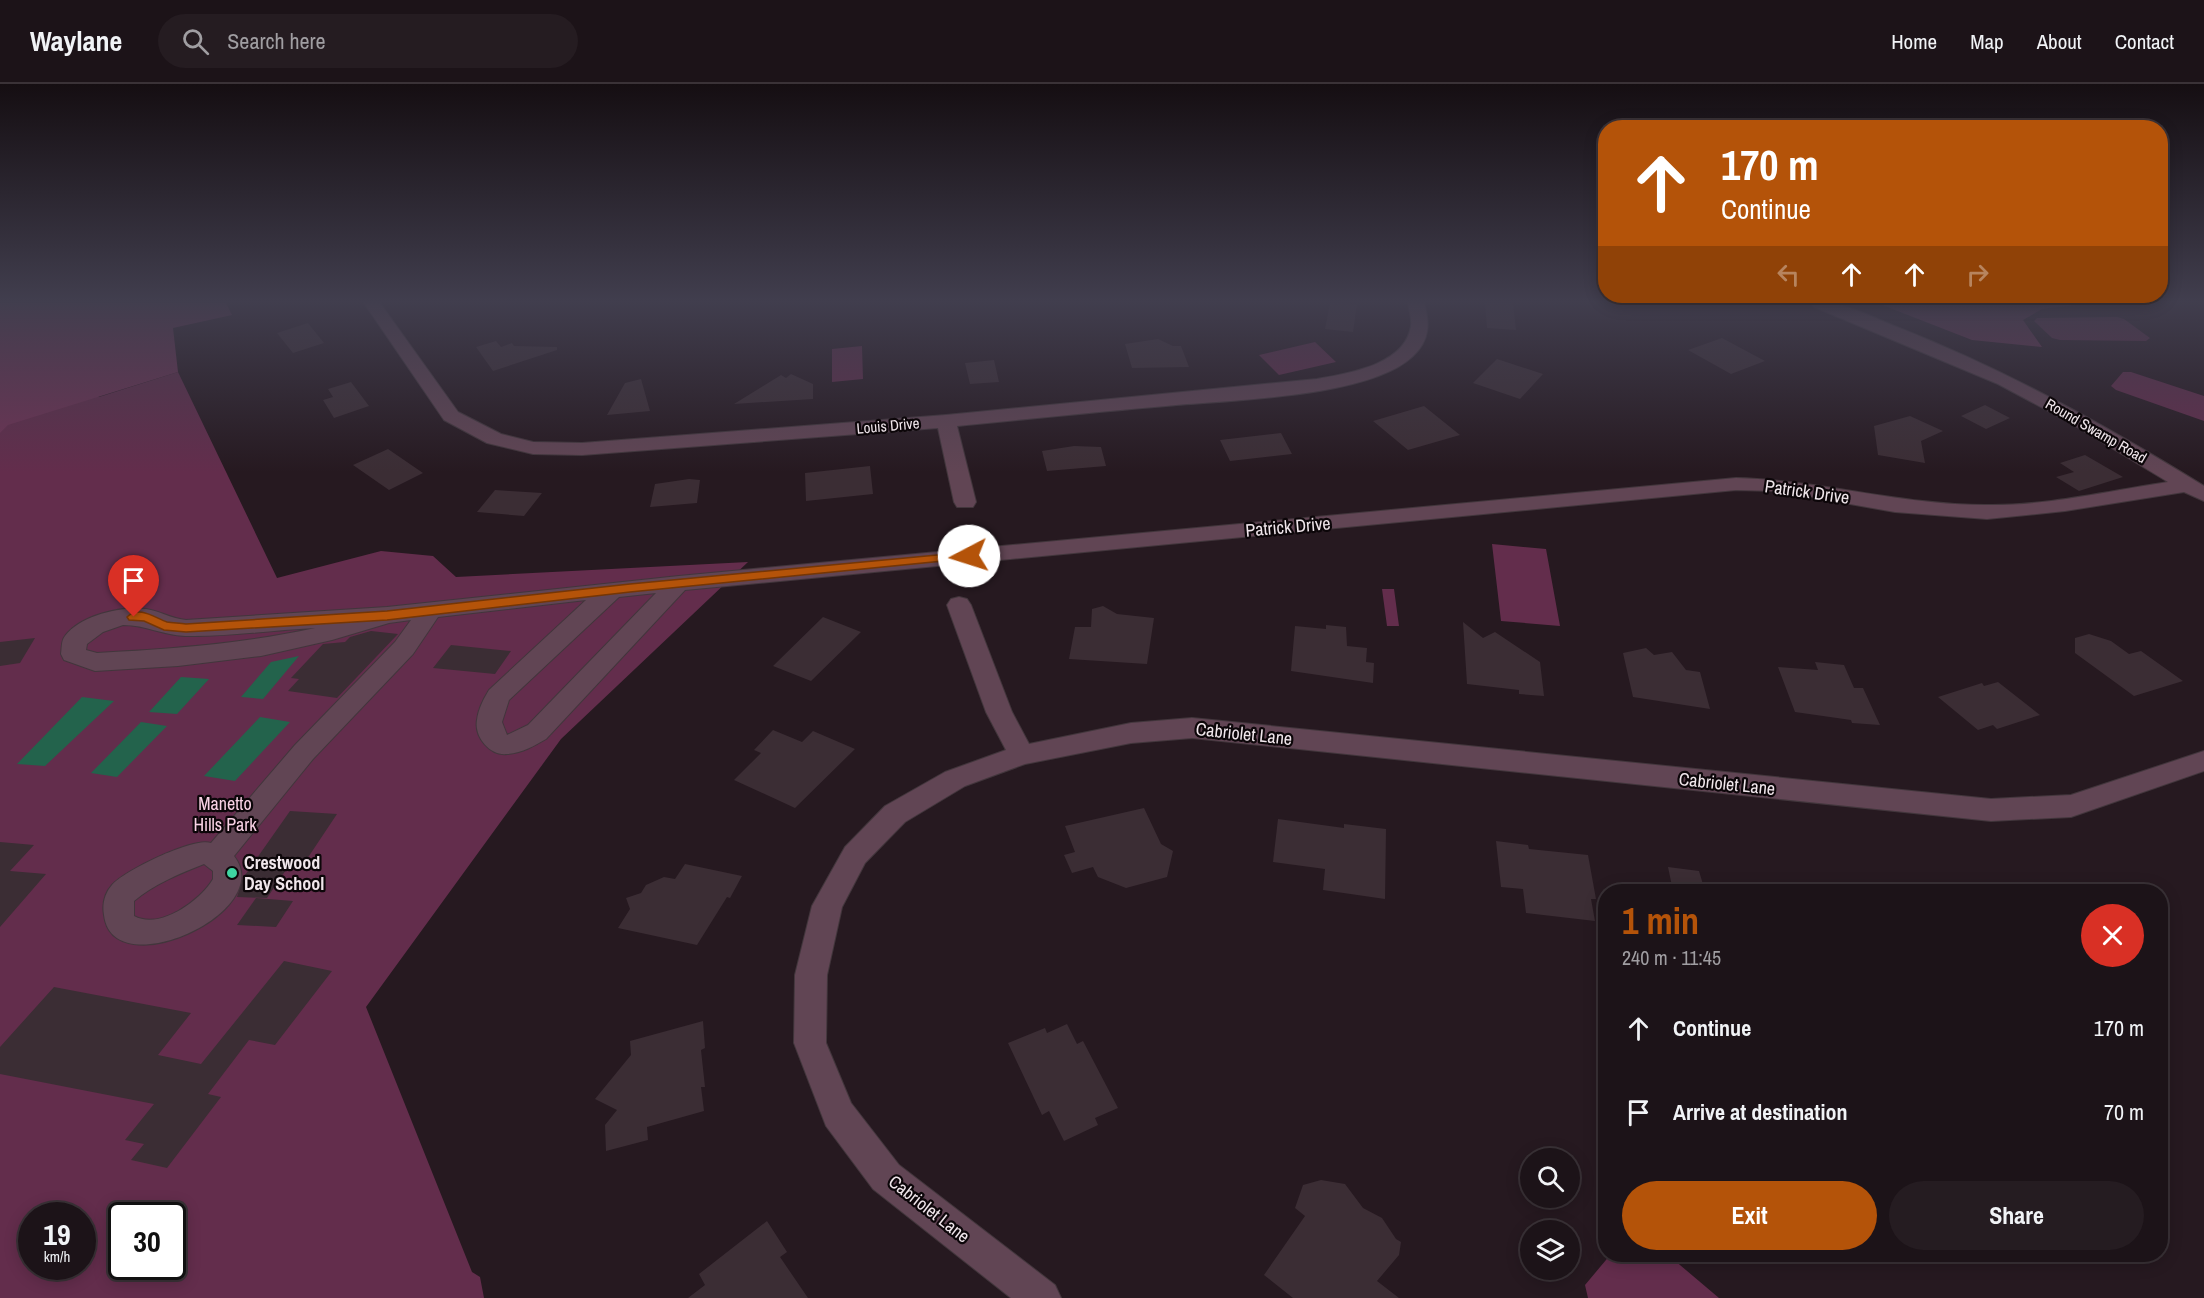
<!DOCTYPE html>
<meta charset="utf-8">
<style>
body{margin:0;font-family:"Archivo Narrow",sans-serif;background:#251c21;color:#f1f3f6;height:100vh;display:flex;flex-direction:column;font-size:22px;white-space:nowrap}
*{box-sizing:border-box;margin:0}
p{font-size:20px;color:#a09ea2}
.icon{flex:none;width:33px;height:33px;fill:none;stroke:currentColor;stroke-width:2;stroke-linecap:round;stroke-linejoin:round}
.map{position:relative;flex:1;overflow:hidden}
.panel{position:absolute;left:1598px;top:800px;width:570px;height:378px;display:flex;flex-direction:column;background:#1c1318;border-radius:24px;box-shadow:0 3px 15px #0003,0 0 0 2px #3a3237}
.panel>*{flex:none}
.banner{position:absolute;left:1598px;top:36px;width:570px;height:183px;border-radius:24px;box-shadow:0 3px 15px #0003,0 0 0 2px #3a3237;background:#b45309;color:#fff;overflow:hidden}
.tools{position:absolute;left:1520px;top:1064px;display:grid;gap:12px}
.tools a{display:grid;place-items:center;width:60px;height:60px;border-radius:50%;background:#1c1318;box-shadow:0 3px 15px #0003,0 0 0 2px #3a3237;font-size:30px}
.speed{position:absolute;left:18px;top:1118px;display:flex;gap:12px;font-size:30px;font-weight:700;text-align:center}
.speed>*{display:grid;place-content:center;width:78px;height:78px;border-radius:50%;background:#1c1318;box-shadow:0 3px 15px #0003,0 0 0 2px #3a3237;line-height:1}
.speed small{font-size:15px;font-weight:400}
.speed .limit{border:3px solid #111;border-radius:9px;background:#fff;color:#111}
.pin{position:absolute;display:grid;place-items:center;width:51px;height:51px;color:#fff;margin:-62px -26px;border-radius:50% 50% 50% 0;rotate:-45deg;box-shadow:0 0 6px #0007}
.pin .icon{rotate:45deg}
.me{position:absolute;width:66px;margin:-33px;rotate:265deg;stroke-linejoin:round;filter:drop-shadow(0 0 4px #0008)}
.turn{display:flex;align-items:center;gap:21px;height:126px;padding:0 24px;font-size:27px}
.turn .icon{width:78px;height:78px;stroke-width:2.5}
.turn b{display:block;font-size:42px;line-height:51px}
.lanes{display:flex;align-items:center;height:57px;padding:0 24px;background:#0003;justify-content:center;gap:30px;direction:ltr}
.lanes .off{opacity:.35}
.round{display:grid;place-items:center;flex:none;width:63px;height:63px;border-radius:32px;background:#251c21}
.summary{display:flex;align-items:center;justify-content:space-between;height:102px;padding:0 24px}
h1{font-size:36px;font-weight:800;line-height:45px;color:#b45309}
.button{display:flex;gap:12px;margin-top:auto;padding:12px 24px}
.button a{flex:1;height:69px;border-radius:36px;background:#b45309;color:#fff;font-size:24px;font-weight:800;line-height:69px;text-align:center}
.button a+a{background:#251c21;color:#f1f3f6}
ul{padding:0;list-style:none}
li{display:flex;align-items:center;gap:18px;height:84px;padding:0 24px}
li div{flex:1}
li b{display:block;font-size:22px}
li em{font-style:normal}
header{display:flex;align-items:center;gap:36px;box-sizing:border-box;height:84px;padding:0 30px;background:#1c1318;border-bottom:2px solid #3a3237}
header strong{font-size:28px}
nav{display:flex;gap:33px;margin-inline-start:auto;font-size:21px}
.search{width:420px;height:54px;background:#251c21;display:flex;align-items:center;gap:15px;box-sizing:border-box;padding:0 21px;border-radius:33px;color:#a09ea2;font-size:22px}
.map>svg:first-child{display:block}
.green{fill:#632d4c;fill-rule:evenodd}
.forest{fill:#6f3355}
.water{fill:#23634c}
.building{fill:#3b2d34}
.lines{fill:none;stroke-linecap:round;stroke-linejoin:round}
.minor-casing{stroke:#42363c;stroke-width:2}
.minor{fill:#614554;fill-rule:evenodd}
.route{fill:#b45309;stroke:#753606;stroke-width:1.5}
.poi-dot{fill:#3fd4a2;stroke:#0c0609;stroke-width:2}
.labels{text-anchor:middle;stroke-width:4.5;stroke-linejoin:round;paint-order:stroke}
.far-street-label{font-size:15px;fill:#f0e6eb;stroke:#0c0609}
.street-label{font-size:18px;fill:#f0e6eb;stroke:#0c0609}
.park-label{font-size:18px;fill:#f9d2e5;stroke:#0c0609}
.poi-label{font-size:18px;font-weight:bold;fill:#f0e6eb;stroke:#0c0609;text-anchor:start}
</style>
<header>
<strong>Waylane</strong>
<div class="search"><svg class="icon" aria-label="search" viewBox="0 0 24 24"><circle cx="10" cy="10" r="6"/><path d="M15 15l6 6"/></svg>Search here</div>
<nav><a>Home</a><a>Map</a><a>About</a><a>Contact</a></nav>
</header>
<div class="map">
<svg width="2204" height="1214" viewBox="0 0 2204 1214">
<rect width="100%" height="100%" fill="#261920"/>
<!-- green -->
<path class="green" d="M 0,219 L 99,313 L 178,288 L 277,494 L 381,467 L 433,472 L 456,493 L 748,478 L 561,655 L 366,923 L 472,1188 L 480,1193 L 484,1214 L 0,1214 ZM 32,1131 L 82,1131 L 82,1182 L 32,1182 ZM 122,1131 L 172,1131 L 172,1182 L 122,1182 Z
M 2117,233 L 2124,235 L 2150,254 L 2146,257 L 2060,256 L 2052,254 L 2034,237 L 2037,234 Z
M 1315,258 L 1336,278 L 1279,291 L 1259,271 Z
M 862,262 L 863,295 L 832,298 L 832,265 Z
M 2123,288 L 2131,288 L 2204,312 L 2204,337 L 2116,306 L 2111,302 Z
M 1492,460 L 1546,465 L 1560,542 L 1501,537 Z
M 1382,505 L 1394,505 L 1399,542 L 1387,542 Z
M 1611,1170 L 1667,1170 L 1719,1214 L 1588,1214 L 1585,1201 Z"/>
<!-- forest -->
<path class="forest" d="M 0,219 L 226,219 L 232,231 L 173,244 L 178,288 L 8,341 L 0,349 Z
M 1877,219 L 2093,219 L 2042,225 L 2023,236 L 2042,263 L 1972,256 Z"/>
<!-- water -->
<path class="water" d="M 299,572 L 263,615 L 241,613 L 271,578 Z
M 181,593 L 209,595 L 177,630 L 149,628 Z
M 82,613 L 114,617 L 45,682 L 17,680 Z
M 260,633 L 290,638 L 235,697 L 204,692 Z
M 141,638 L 167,642 L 117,693 L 91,689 Z"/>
<!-- building -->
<path class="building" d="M 1330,219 L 1357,220 L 1353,248 L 1325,245 Z
M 1485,219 L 1513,219 L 1516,246 L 1487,244 Z
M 308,239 L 324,259 L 293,269 L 277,249 Z
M 1722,254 L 1765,277 L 1731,290 L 1688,266 Z
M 1158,255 L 1173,262 L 1181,262 L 1189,283 L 1132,284 L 1125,260 Z
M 496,257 L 501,263 L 512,259 L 514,262 L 557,263 L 557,266 L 493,287 L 476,263 Z
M 1497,275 L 1543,290 L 1520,315 L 1473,299 Z
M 994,276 L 999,298 L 970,300 L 965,279 Z
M 791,290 L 813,300 L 813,315 L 734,320 L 781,291 L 786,294 Z
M 641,295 L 650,327 L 607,331 L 625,299 Z
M 351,298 L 369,322 L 334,334 L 323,316 L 333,313 L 328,305 Z
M 1985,321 L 2010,334 L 1986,345 L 1961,332 Z
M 1424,322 L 1460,351 L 1408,366 L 1373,337 Z
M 1910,332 L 1943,347 L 1921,357 L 1925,379 L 1878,371 L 1874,342 Z
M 1281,349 L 1292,370 L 1230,377 L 1220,356 Z
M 1074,362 L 1101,363 L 1106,382 L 1047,387 L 1042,367 Z
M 388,365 L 423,389 L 389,406 L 353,381 Z
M 2085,371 L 2123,393 L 2079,407 L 2056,393 L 2074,388 L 2060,379 Z
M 870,382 L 873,410 L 806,417 L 805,389 Z
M 689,395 L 700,396 L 697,419 L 650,423 L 655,400 Z
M 495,406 L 510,407 L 542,409 L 524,432 L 477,428 Z
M 1103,522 L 1117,530 L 1154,534 L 1147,580 L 1069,575 L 1075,543 L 1091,543 L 1092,525 Z
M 823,533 L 861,548 L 811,597 L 773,582 Z
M 1463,538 L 1483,554 L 1495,548 L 1540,578 L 1544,612 L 1519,610 L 1519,606 L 1467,600 Z
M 1326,541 L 1346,543 L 1347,562 L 1367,564 L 1366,578 L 1374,579 L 1373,599 L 1291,587 L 1295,542 L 1326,545 Z
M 371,547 L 398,550 L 337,614 L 288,607 L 299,595 L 291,594 L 323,560 L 345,558 L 350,553 Z
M 2089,550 L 2111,557 L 2129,570 L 2141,567 L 2183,597 L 2134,612 L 2075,569 L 2075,554 Z
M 35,554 L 20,579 L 0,582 L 0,558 Z
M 451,561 L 511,567 L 495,590 L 433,584 Z
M 1646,564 L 1654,571 L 1672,568 L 1686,586 L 1700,588 L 1710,625 L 1633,613 L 1623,569 Z
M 1815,578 L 1844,581 L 1854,604 L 1863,604 L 1880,641 L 1852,639 L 1851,636 L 1795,628 L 1778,583 L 1818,586 Z
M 1998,598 L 2040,631 L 1997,645 L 1993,641 L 1978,646 L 1938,613 L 1982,599 L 1984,602 Z
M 773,646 L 802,658 L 813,647 L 855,665 L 795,724 L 734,696 L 761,669 L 754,666 Z
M 1144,724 L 1161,760 L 1173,767 L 1167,793 L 1126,804 L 1098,793 L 1093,783 L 1072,789 L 1064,771 L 1075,768 L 1065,742 Z
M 290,727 L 337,730 L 307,775 L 294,774 L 267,814 L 237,813 L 243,794 Z
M 1278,735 L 1344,744 L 1344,740 L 1386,745 L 1385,815 L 1323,806 L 1325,785 L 1273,778 Z
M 1496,757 L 1528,761 L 1529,765 L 1588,771 L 1596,815 L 1591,815 L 1595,837 L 1526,829 L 1523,805 L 1501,803 Z
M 0,758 L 34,761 L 10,787 L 46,790 L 0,843 Z
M 685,780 L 742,792 L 730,814 L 727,813 L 697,861 L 618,844 L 630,825 L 626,814 L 641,809 L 646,801 L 664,793 L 675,795 Z
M 1668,783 L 1699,787 L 1705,807 L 1673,807 Z
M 256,814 L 293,817 L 276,843 L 237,841 Z
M 284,877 L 332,887 L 275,961 L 249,956 L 208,1010 L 221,1013 L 167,1084 L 131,1076 L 144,1060 L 125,1056 L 154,1020 L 0,990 L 0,963 L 54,903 L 191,929 L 158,971 L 201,980 Z
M 703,937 L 705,964 L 701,966 L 705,1003 L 701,1003 L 704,1027 L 647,1043 L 648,1056 L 606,1067 L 605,1041 L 617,1026 L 595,1015 L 631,971 L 630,957 Z
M 1067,940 L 1077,960 L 1083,957 L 1118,1024 L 1095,1034 L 1098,1041 L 1064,1057 L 1049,1027 L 1042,1031 L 1008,959 L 1045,944 L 1047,949 Z
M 1321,1096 L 1345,1100 L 1363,1124 L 1382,1134 L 1396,1155 L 1401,1158 L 1399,1171 L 1377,1197 L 1399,1214 L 1293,1214 L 1264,1191 L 1305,1132 L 1295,1124 L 1303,1101 Z
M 767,1137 L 787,1168 L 780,1173 L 808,1214 L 688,1214 L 705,1201 L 699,1190 Z"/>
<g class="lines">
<!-- minor casing -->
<g class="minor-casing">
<path id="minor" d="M 364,219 L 380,219 L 458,328 L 501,350 L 533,358 L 582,359 L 946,331 L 1317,295 C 1349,289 1405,281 1411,242 C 1412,234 1409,226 1408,219 L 1424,219 C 1430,239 1430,256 1413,272 C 1370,314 1226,316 1166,322 C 1096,328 1027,335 957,342 L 976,418 L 973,423 L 957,423 L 954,418 L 938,344 L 582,371 L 533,370 L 487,359 L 444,336 Z
M 1811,219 C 1841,216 1870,232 1897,243 C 2006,286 2105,341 2204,402 L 2204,417 L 2184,408 L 2065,427 L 1987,435 L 1895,428 L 1776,407 L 1736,406 L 685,506 L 546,655 C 534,662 522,669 507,670 C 490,672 474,653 477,636 C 478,626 484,614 489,606 L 586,516 L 438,533 L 413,570 L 313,675 L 234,772 C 278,828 112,903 104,831 C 102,820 105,809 112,801 C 125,786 194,753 211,759 L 295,661 L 395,558 L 411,536 L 389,539 L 332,556 L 261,572 L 178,582 L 95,587 L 64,576 L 61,570 C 62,564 61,557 65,552 C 81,531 121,522 146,525 C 160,527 169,534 186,536 L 387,523 L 679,492 L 1736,394 C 1820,396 1901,421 1986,421 C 2047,422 2108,407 2168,398 L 2067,337 L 1998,300 L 1814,223 ZM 656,509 L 528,641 L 507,651 L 502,638 L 509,616 L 619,513 ZM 123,541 C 146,541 162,551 185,552 C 228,553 272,546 315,544 C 242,560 170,565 97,569 L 86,566 L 87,560 L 103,548 ZM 204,780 L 213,787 L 213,795 C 200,817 160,846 134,832 L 134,817 C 154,800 179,790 204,780 Z
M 959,513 L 967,515 L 971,521 L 1012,628 L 1029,660 L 1131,639 L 1192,634 L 1991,715 L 2071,711 L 2204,667 L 2204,687 L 2071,733 L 1991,737 L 1192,654 L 1131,659 L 1025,680 L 965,702 L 905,738 L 865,779 L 842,823 L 827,891 L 826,959 L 851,1019 L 899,1081 L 1055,1201 L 1061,1214 L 1011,1214 L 873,1105 L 826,1042 L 794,959 L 795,891 L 812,822 L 845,763 L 885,722 L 945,688 L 1006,666 L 986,628 L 947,521 L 951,515 Z"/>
</g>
<!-- minor -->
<use href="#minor" class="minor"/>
</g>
<!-- sky -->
<linearGradient id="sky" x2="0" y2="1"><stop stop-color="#150e12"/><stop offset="0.56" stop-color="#413e4e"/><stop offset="1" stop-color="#413e4e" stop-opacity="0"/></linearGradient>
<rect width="2204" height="388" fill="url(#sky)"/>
<!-- route -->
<path class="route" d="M 969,468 L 973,469 L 973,474 L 630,508 L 387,536 L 186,548 L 164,546 L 144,537 L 129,536 L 127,533 C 139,521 155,534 167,538 C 173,539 180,539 186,540 L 387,527 L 630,500 Z"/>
<!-- markers -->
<circle class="poi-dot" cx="232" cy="789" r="6"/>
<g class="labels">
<!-- far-street labels -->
<g class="far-street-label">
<text transform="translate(888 342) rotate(-5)" y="5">Louis Drive</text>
<text transform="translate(2096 347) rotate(30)" y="5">Round Swamp Road</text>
</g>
<!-- street labels -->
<g class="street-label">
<text transform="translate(1807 408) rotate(8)" y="6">Patrick Drive</text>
<text transform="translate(1288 443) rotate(-5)" y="6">Patrick Drive</text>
<text transform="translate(1244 650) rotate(6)" y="6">Cabriolet Lane</text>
<text transform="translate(1727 700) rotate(6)" y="6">Cabriolet Lane</text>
<text transform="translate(929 1125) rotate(38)" y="6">Cabriolet Lane</text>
</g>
<!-- park labels -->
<g class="park-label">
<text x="225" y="726">Manetto<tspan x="225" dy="21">Hills Park</tspan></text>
</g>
<!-- poi labels -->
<g class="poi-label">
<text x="244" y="785">Crestwood<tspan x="244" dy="21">Day School</tspan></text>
</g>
</g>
</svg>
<div class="tools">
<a><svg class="icon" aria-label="search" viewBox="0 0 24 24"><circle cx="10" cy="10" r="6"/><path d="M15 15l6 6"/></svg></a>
<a><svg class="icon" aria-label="layers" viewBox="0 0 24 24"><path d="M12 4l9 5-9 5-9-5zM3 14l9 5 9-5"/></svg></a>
</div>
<div class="speed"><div>19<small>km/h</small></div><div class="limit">30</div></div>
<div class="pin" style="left:134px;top:533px;background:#d93025"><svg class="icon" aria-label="arrive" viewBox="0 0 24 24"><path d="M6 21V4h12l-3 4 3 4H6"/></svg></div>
<svg class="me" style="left:969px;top:472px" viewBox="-20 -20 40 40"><circle r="19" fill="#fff"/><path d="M0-13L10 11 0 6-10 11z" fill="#b45309"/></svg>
<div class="banner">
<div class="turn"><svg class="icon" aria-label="ahead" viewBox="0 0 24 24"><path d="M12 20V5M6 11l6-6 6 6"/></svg><div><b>170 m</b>Continue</div></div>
<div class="lanes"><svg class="icon off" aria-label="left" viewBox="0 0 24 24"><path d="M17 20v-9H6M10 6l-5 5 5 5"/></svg><svg class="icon" aria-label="ahead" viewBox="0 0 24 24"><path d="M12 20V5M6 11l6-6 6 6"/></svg><svg class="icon" aria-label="ahead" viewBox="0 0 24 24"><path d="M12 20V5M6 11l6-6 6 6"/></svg><svg class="icon off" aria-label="right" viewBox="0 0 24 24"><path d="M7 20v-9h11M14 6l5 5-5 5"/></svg></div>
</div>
<section class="panel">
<div class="summary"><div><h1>1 min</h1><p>240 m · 11:45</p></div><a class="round" style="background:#d93025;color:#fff"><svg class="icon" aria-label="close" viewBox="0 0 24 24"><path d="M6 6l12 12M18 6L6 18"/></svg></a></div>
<ul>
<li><svg class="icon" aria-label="ahead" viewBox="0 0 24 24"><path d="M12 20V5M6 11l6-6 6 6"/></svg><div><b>Continue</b></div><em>170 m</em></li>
<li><svg class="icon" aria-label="arrive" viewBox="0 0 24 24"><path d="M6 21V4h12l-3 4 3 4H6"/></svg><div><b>Arrive at destination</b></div><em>70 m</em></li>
</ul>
<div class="button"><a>Exit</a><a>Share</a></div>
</section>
</div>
